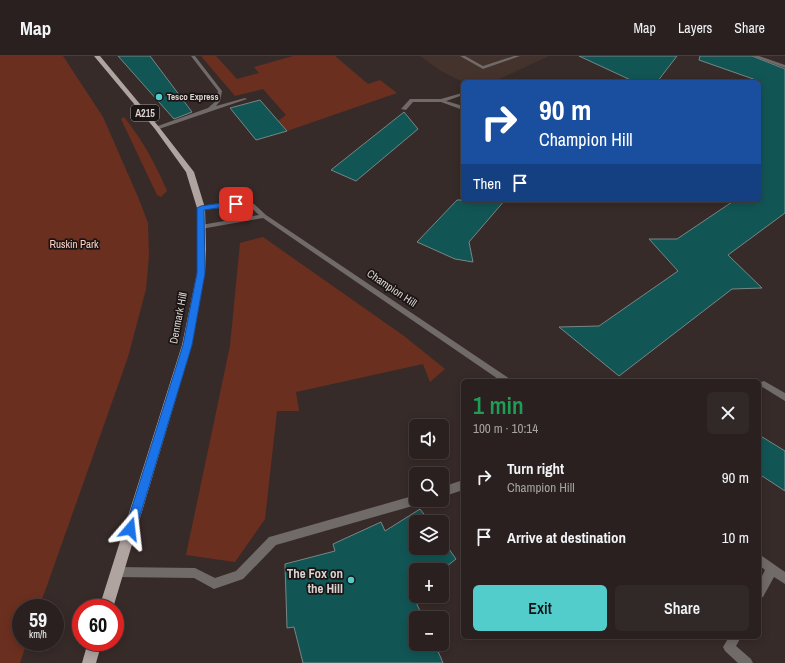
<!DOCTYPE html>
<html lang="en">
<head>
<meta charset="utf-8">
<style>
  :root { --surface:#29201f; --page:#312828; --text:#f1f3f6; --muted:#a5a3a4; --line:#453e3d; --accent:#52cdcc }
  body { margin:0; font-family:"Archivo Narrow",sans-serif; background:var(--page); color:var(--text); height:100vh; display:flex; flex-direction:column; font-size:15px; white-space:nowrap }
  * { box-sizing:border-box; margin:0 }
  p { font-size:13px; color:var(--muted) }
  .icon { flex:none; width:22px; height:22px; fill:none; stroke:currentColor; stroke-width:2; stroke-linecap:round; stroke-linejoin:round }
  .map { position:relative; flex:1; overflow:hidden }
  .panel { position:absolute; left:461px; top:323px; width:300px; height:260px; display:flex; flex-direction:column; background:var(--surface); border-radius:6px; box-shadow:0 2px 10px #0003,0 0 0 1px var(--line) }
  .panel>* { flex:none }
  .guide { position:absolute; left:461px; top:24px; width:300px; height:122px; border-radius:6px; box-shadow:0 2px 10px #0003,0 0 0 1px var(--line); background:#1a4fa0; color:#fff; overflow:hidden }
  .tools { position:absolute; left:409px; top:363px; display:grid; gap:8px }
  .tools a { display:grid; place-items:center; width:40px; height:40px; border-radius:6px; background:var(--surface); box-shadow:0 2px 10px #0003,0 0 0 1px var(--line); font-size:20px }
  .speed { position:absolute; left:12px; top:543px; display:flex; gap:8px; font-size:20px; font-weight:700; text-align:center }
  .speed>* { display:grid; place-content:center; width:52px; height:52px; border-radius:50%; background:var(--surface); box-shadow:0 2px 10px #0003,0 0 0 1px var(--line); line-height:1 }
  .speed small { font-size:10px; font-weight:400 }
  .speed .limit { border:6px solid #d22; background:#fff; color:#111 }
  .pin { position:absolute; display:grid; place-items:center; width:34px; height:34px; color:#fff; margin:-17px; border-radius:8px; box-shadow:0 2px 6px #0006 }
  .me { position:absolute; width:44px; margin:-22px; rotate:17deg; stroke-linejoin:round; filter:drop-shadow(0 0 3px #0008) }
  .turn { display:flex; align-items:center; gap:14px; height:84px; padding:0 12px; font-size:18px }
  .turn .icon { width:52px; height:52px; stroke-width:2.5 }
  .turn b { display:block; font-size:28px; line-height:34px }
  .then { display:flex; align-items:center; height:38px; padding:0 12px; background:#0003; gap:8px; font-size:15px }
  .round { display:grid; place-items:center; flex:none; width:42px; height:42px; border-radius:6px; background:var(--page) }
  .head { display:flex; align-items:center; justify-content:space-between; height:68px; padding:0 12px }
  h1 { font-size:24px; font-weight:600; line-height:30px; color:#1e9e55 }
  .button { display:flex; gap:8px; margin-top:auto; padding:8px 12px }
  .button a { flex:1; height:46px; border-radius:6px; background:var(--accent); color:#111; font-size:16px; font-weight:600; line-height:46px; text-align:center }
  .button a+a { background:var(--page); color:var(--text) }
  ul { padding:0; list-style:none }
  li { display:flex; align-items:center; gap:12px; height:60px; padding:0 12px }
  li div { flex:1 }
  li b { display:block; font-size:15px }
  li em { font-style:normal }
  header { display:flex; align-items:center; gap:24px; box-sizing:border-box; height:56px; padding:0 20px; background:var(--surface); border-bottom:1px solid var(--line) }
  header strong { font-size:19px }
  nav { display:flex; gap:22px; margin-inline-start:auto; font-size:14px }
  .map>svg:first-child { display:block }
  .built { fill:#44322d }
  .green { fill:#6b2f20 }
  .building { fill:#125555; stroke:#778686 }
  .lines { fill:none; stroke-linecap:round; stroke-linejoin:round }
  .lane { fill:#706a68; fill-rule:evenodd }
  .street { fill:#706a68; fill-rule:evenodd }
  .primary { fill:#b0a4a1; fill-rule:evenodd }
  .route { fill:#1a73e8; stroke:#114b97 }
  .poi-dot { fill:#52cdcc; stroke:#1a1514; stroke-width:1.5 }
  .labels { text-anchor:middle; stroke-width:3.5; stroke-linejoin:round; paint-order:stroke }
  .far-poi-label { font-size:9px; font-weight:bold; fill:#dbd3d1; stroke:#1a1514; text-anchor:start }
  .shield { fill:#1a1514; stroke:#a19a98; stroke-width:1 }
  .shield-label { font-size:10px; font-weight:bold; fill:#dbd3d1 }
  .park-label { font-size:11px; fill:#fccfc3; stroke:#1a1514 }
  .street-label { font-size:11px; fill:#dbd3d1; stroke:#1a1514 }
  .near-poi-label { font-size:13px; font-weight:bold; fill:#dbd3d1; stroke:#1a1514; text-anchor:end }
</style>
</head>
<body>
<header>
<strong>Map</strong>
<nav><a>Map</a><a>Layers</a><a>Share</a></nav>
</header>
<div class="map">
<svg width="785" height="607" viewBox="0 0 785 607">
  <rect width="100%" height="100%" fill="#372b29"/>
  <polygon class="built" points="420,0 549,0 493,26 463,26 441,15"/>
  <g class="green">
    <polygon points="0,0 63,0 103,61 138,141 148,167 149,200 146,233 128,301 39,552 21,552 21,586 27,586 20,607 0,607"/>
    <polygon points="201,0 216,0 237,23 259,17 254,11 293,0 335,0 368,28 380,24 397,37 287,75 278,65 286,59 263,33 235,40"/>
    <path d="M124,61C142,83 156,109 167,135L161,141L157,139L121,63Z"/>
    <polygon points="263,181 404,280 445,313 430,326 423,308 296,336 299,355 277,355 265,463 235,506 186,499 230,290 240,187"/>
  </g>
  <g class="building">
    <polygon points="118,0 150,0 192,56 174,63"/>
    <polygon points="579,0 677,0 657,26 635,26"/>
    <polygon points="700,0 752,0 785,13 785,157 728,199 762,232 732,233 619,320 559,271 599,270 678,215 649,183 677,183 735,144 759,144 759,25 699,4"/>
    <polygon points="260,44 273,59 287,75 256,84 230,52"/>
    <polygon points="404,56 418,73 356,125 331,114"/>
    <polygon points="457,144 505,144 469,186 473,206 455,203 417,186"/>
    <polygon points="759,379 785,395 785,435 759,418"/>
    <polygon points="420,453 430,466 416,466 416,492 442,492 442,483 456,503 442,514 416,514 416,546 423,562 416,562 416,588 435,588 443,607 303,607 294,571 287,572 285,508 335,495 333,488 381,466 385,475"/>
  </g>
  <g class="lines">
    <g class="lane">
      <polygon points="191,0 195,0 222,35 220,45 216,50 245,42 247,43 159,73 155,73 155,71 208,52 216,45 218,35"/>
      <polygon points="460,0 465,0 483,10 514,0 520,0 483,13"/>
      <polygon points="462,37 463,39 446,45 463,50 463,54 441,46 413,46 406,54 401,53 410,43 441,43"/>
      <polygon points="463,424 463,434 442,441 442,431"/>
      <polygon points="416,439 416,444 421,444 419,447 416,449 276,489 243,523 214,533 194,522 117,521 113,520 112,516 113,512 117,511 195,512 215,522 236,515 269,481 273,480"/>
    </g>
    <g class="street">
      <polygon points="753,0 759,0 785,9 785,12"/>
      <polygon points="243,146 254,148 266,159 510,323 511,325 501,325 263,162 201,173 198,171 201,169 259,159 250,151 243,150 201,154 198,152 201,150"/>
      <polygon points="764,325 785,337 785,345 761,330 760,328 761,326"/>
      <polygon points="759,498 785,516 785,528 774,521 763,541 759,542 759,526 765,514 759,509"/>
      <polygon points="729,581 741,581 736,590 751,603 753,607 738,607 725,595 723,591"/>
    </g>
    <g class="primary">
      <polygon points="94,0 100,0 159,71 194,116 205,152 206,193 205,217 192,289 113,552 99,552 182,289 197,217 198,193 197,152 186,116 155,73"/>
      <polygon points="88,586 102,586 96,607 82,607"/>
    </g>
  </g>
  <polygon class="route" points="236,145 239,148 238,149 204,154 205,217 192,289 136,473 134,477 130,478 126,477 125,473 183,289 197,217 197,152 201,150"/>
  <g class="poi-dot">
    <circle cx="159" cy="41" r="4"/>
    <circle cx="351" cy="524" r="4"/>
  </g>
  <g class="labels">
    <g class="far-poi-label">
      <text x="167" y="44">Tesco Express</text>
    </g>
    <rect class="shield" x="131" y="49" width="28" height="16" rx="3"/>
    <g class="shield-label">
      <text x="145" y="61">A215</text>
    </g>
    <g class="park-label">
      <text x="74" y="192">Ruskin Park</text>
    </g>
    <g class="street-label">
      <text transform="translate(392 232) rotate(34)" y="4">Champion Hill</text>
      <text transform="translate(178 262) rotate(-79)" y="4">Denmark Hill</text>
    </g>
    <g class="near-poi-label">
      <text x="343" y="522">The Fox on<tspan x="343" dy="15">the Hill</tspan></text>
    </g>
  </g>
</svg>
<div class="tools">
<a><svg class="icon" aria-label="sound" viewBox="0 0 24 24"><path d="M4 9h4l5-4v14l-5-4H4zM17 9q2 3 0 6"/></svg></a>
<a><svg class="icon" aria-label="search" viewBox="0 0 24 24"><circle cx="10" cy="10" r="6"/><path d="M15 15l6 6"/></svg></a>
<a><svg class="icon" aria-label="layers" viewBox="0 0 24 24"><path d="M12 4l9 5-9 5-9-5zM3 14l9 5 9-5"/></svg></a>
<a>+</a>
<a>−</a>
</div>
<div class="speed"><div>59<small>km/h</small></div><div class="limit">60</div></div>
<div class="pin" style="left:236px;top:148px;background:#d93025"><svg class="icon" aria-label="arrive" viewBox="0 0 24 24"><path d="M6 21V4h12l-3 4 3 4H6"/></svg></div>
<svg class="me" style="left:130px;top:473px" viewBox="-20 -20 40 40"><path d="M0-17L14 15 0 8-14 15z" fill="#1a73e8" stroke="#fff" stroke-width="4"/></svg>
<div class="guide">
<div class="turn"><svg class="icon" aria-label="right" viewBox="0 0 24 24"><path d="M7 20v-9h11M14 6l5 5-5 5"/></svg><div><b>90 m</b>Champion Hill</div></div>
<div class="then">Then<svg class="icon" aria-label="arrive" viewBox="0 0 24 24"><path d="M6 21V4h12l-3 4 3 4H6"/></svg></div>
</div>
<section class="panel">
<div class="head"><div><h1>1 min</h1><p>100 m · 10:14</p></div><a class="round"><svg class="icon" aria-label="close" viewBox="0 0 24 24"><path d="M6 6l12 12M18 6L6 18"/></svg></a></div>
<ul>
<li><svg class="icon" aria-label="right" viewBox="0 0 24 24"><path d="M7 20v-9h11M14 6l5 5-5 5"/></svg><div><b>Turn right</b><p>Champion Hill</p></div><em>90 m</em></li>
<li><svg class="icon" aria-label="arrive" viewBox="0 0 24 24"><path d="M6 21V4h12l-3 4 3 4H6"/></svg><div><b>Arrive at destination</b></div><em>10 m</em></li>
</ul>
<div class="button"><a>Exit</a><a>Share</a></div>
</section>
</div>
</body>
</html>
